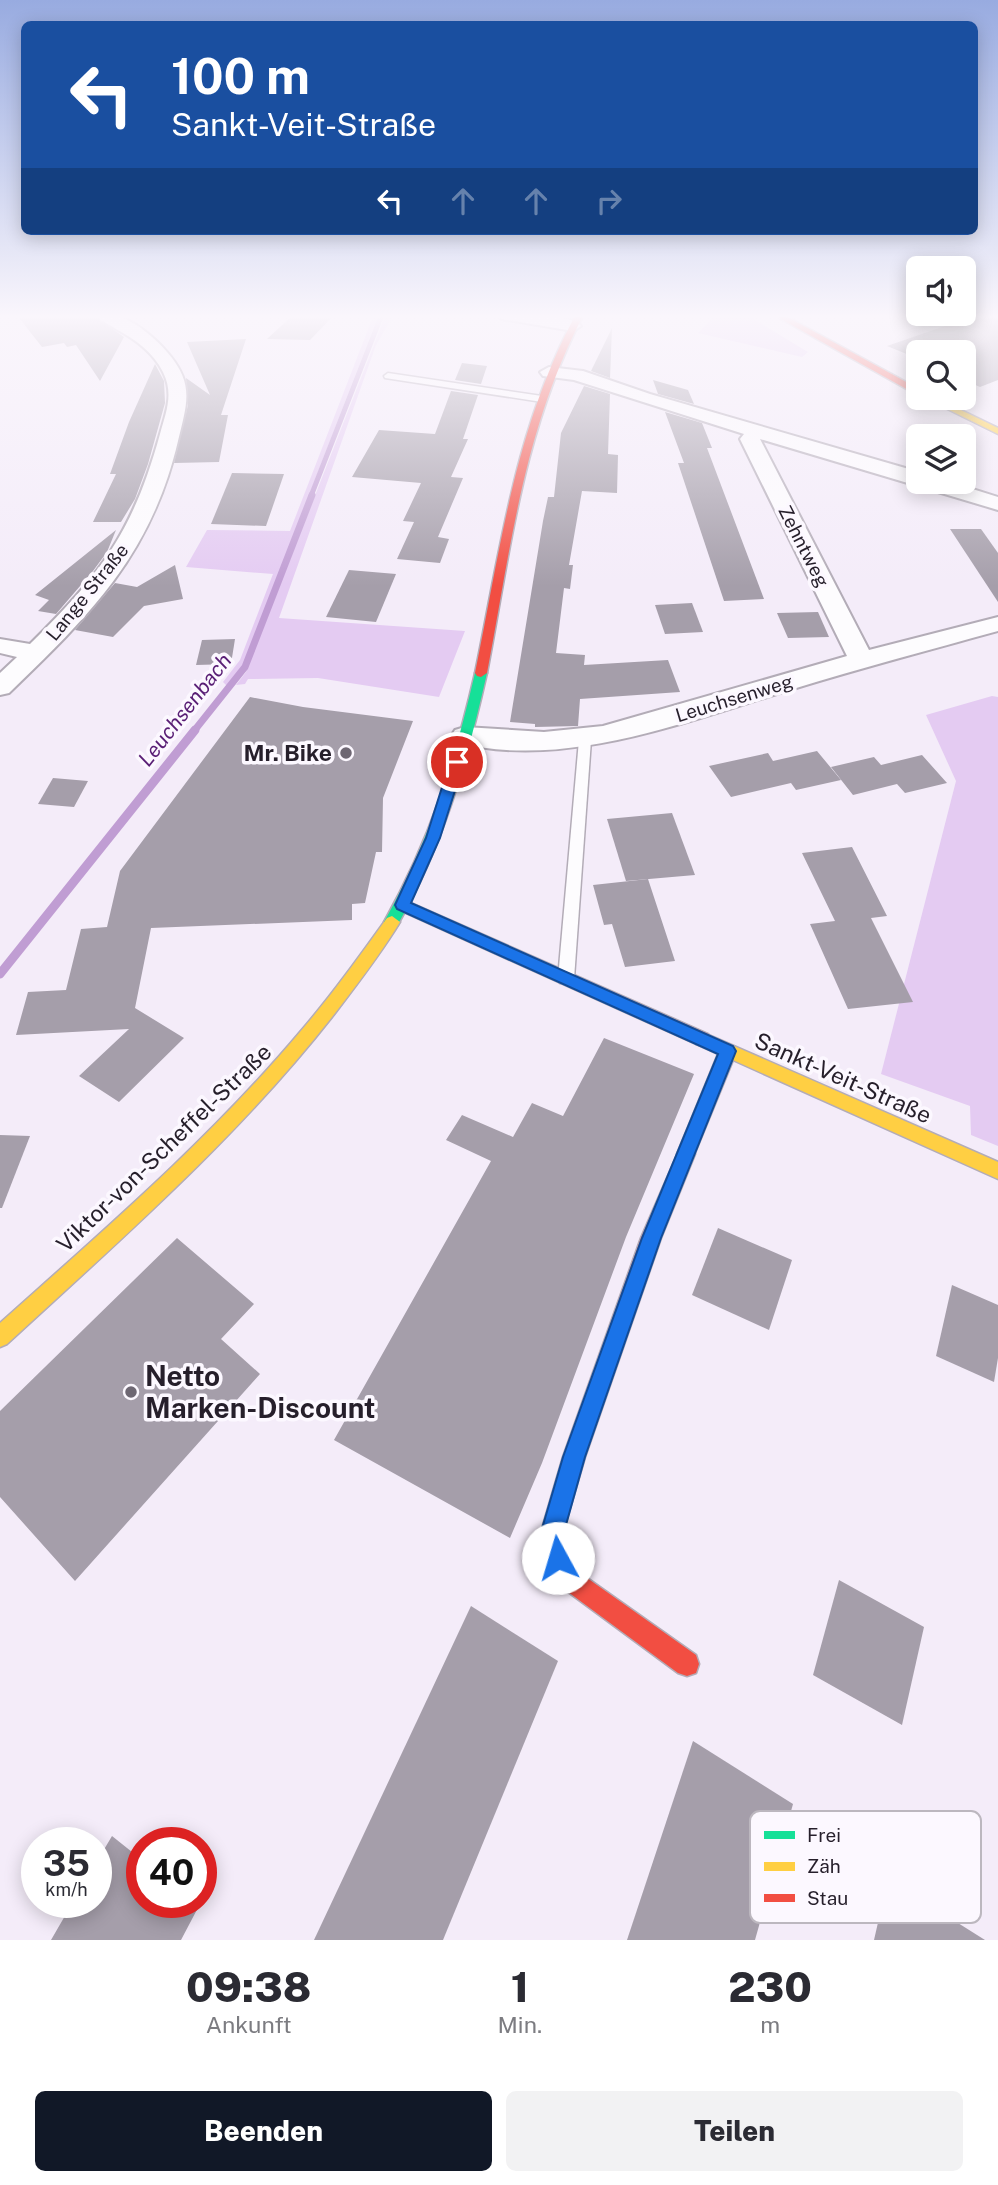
<!DOCTYPE html>
<html lang="de">
<head>
<meta charset="utf-8">
<style>
  :root { --surface:#fff; --page:#f2f2f3; --text:#2b2b33; --muted:#7c7c81; --accent:#111827 }
  body { margin:0; font-family:"Public Sans",sans-serif; background:var(--page); color:var(--text); height:100vh; display:flex; flex-direction:column; font-size:26px; white-space:nowrap }
  * { box-sizing:border-box; margin:0 }
  p { font-size:23px; color:var(--muted) }
  .icon { flex:none; width:38px; height:38px; fill:none; stroke:currentColor; stroke-width:2; stroke-linecap:round; stroke-linejoin:round }
  .map { position:relative; height:1940px; overflow:hidden }
  .panel { display:flex; flex-direction:column; background:var(--surface); flex:1 }
  .panel>* { flex:none }
  .hud { position:absolute; left:21px; top:21px; width:957px; height:214px; border-radius:10px; box-shadow:0 4px 18px #0003; background:#1a4fa0; color:#fff; overflow:hidden }
  .controls { position:absolute; left:906px; top:256px; display:grid; gap:14px }
  .controls a { display:grid; place-items:center; width:70px; height:70px; border-radius:10px; background:var(--surface); box-shadow:0 4px 18px #0003; font-size:35px }
  .speed { position:absolute; left:21px; top:1827px; display:flex; gap:14px; font-size:35px; font-weight:700; text-align:center }
  .speed>* { display:grid; place-content:center; width:91px; height:91px; border-radius:50%; background:var(--surface); box-shadow:0 4px 18px #0003; line-height:1 }
  .speed small { font-size:18px; font-weight:400 }
  .speed .limit { border:10px solid #d22; background:#fff; color:#111 }
  .pin { position:absolute; display:grid; place-items:center; width:60px; height:60px; color:#fff; margin:-30px; border:4px solid #fff; border-radius:50%; box-shadow:0 2px 7px #0007 }
  .me { position:absolute; width:77px; margin:-38px; rotate:354deg; stroke-linejoin:round; filter:drop-shadow(0 0 5px #0008) }
  .turn { display:flex; align-items:center; gap:24px; height:147px; padding:0 35px; font-size:32px }
  .turn .icon { width:91px; height:91px; stroke-width:2.5 }
  .turn b { display:block; font-size:49px; line-height:60px }
  .lanes { display:flex; align-items:center; height:66px; padding:0 35px; background:#0003; justify-content:center; gap:35px; direction:ltr }
  .lanes .off { opacity:.35 }
  .eta { display:flex; justify-content:space-evenly; align-items:center; height:119px; text-align:center }
  .eta b { font-size:42px; font-weight:800; line-height:49px }
  .primary-button { display:flex; gap:14px; margin-top:auto; padding:14px 35px }
  .primary-button a { flex:1; height:80px; border-radius:10px; background:var(--accent); color:#fff; font-size:28px; font-weight:800; line-height:80px; text-align:center }
  .primary-button a+a { background:var(--page); color:var(--text) }
  .map>svg:first-child { display:block }
  .green { fill:#e4cbf2 }
  .lines { fill:none; stroke-linecap:round; stroke-linejoin:round }
  .stream-far2 { stroke:#c09dd3; stroke-width:5 }
  .stream-far1 { stroke:#c09dd3; stroke-width:7 }
  .stream { stroke:#c09dd3; stroke-width:9 }
  .building { fill:#a59eaa }
  .lane-casing { stroke:#b3acb7; stroke-width:3 }
  .street-casing { stroke:#b3acb7; stroke-width:4 }
  .fast-casing { stroke:#b3acb7; stroke-width:3 }
  .slow-casing { stroke:#b3acb7; stroke-width:3 }
  .jam-casing { stroke:#b3acb7; stroke-width:3 }
  .lane { fill:#fdfcfe; fill-rule:evenodd }
  .street { fill:#fdfcfe; fill-rule:evenodd }
  .fast { fill:#16e098; fill-rule:evenodd }
  .slow { fill:#ffcf43; fill-rule:evenodd }
  .jam { fill:#f24e42; fill-rule:evenodd }
  .route { fill:#1a73e8; stroke:#114b97; stroke-width:2 }
  .poi-dot { fill:#6e6773; stroke:#fcf8ff; stroke-width:2.5 }
  .labels { text-anchor:middle; stroke-width:7; stroke-linejoin:round; paint-order:stroke }
  .far-street-label { font-size:19px; fill:#261f2b; stroke:#fcf8ff }
  .far-water-label { font-size:21px; font-style:italic; fill:#591e75; stroke:#fcf8ff }
  .poi-label { font-size:23px; font-weight:bold; fill:#261f2b; stroke:#fcf8ff; text-anchor:end }
  .street-label { font-size:23px; fill:#261f2b; stroke:#fcf8ff }
  .near-poi-label { font-size:28px; font-weight:bold; fill:#261f2b; stroke:#fcf8ff; text-anchor:start }
  .key { fill:#fcf8ff; stroke:#bcb7bf; stroke-width:2 }
  .key-label { font-size:19px; fill:#261f2b }
</style>
</head>
<body>
<div class="map">
<svg width="998" height="1940" viewBox="0 0 998 1940">
  <rect width="100%" height="100%" fill="#f4ecf9"/>
  <g class="green">
    <polygon points="374,314 379,314 243,666 227,686 223,682 240,660 273,574 186,567 207,530 290,531"/>
    <polygon points="386,314 394,314 376,345 279,618 465,631 439,697 318,678 248,679 245,684 236,685 246,672"/>
    <polygon points="707,314 745,314 808,352 802,357 698,333 712,319"/>
    <polygon points="992,696 998,697 998,1146 971,1135 970,1106 881,1074 956,781 926,715"/>
  </g>
  <g class="lines">
    <polyline class="stream-far2" points="311,496 382,314"/>
    <polyline class="stream-far1" points="194,731 245,667 312,495"/>
    <polyline class="stream" points="0,974 195,730"/>
  </g>
  <g class="building">
    <polygon points="16,314 91,314 124,337 100,381 76,345 67,347 64,343 42,347"/>
    <polygon points="294,314 335,314 310,340 267,339"/>
    <polygon points="980,314 998,314 998,380 980,387 964,380 964,352 919,352 919,359 887,346"/>
    <polygon points="612,328 610,378 591,371"/>
    <polygon points="246,339 221,415 228,415 219,462 174,463 188,405 186,378 210,395 187,342"/>
    <polygon points="462,363 487,366 481,384 455,380"/>
    <polygon points="155,364 164,381 165,403 148,464 135,499 121,522 93,522 116,474 110,474 129,422"/>
    <polygon points="653,380 688,390 694,404 658,394"/>
    <polygon points="584,386 610,394 608,454 618,455 617,493 582,491 569,565 573,565 570,589 564,588 556,653 585,655 584,665 668,660 680,692 580,699 578,726 535,727 535,724 510,722 543,521 548,497 554,497 561,433"/>
    <polygon points="451,391 478,395 463,439 468,439 451,477 463,478 438,537 449,539 440,563 397,559 414,522 403,521 421,483 352,477 379,430 435,434"/>
    <polygon points="665,412 702,423 712,448 707,448 764,599 724,601 678,463 684,463"/>
    <polygon points="232,473 284,474 266,526 211,524"/>
    <polygon points="950,529 981,529 998,553 998,602"/>
    <polygon points="116,530 107,552 93,571 56,614 38,611 49,600 35,595"/>
    <polygon points="175,565 183,599 144,606 113,637 75,630 115,583 137,587"/>
    <polygon points="349,570 396,574 376,622 326,617"/>
    <polygon points="692,603 703,632 665,634 655,605"/>
    <polygon points="818,612 829,637 788,638 777,613"/>
    <polygon points="235,639 231,664 196,665 202,640"/>
    <polygon points="250,697 303,707 413,721 383,798 382,852 376,852 365,903 352,904 352,920 151,928 135,1008 184,1038 119,1102 79,1076 129,1029 16,1035 28,992 66,990 81,929 107,927 120,871"/>
    <polygon points="817,751 841,780 796,790 791,783 731,797 709,766 768,753 773,761"/>
    <polygon points="922,755 947,783 905,793 897,784 853,795 831,767 874,757 881,765"/>
    <polygon points="53,778 88,781 74,807 38,804"/>
    <polygon points="672,813 695,875 626,881 607,819"/>
    <polygon points="852,847 887,916 871,918 913,1002 848,1009 810,924 835,921 802,853"/>
    <polygon points="648,879 675,961 625,967 612,924 604,925 593,885"/>
    <polygon points="604,1038 694,1074 626,1237 542,1463 510,1538 334,1440 491,1161 446,1140 462,1115 513,1137 532,1103 563,1116"/>
    <polygon points="0,1135 30,1136 2,1208 0,1208"/>
    <polygon points="718,1228 792,1260 769,1330 692,1295"/>
    <polygon points="177,1238 254,1304 221,1339 260,1374 75,1581 0,1497 0,1411"/>
    <polygon points="952,1285 998,1305 998,1358 994,1382 936,1356"/>
    <polygon points="839,1580 924,1627 902,1725 813,1675"/>
    <polygon points="471,1606 558,1661 443,1940 314,1940"/>
    <polygon points="693,1741 793,1804 755,1940 627,1940"/>
    <polygon points="112,1836 142,1860 142,1902 201,1902 181,1940 51,1940 73,1902 96,1902 96,1863"/>
    <polygon points="888,1879 985,1940 874,1940"/>
  </g>
  <g class="lines">
    <defs>
      <g id="lane">
        <polygon points="388,373 542,396 546,399 542,402 385,378 384,376"/>
        <polygon points="585,736 591,740 574,979 572,983 560,983 558,979 579,740"/>
      </g>
      <g id="street">
        <path d="M94,314C101,314 109,313 115,315C134,320 155,338 167,352C195,384 187,403 178,441C151,555 91,614 9,693L0,695V673L17,657L0,653V639L30,644C101,574 133,532 160,434C166,412 174,394 163,372C153,352 135,339 116,329C109,324 100,321 94,314Z"/>
        <path d="M494,314C514,314 568,312 581,326L573,331L502,319Z"/>
        <path d="M549,367L583,371L650,394L919,472V481H947L998,497V510L760,439L869,650L998,617V631C929,650 861,668 793,689C689,720 565,771 455,742L451,736L455,730L465,727L544,732L603,726L847,656L740,439L744,434L574,380L543,376L540,372Z"/>
      </g>
      <path id="fast" d="M481,669L487,673C467,762 443,846 397,926H387L384,922C430,840 454,764 475,673Z"/>
      <g id="slow">
        <polygon points="923,397 934,397 998,428 998,434"/>
        <path d="M392,916L400,922C380,955 355,987 332,1017C237,1138 120,1240 7,1344L0,1347V1323C104,1230 210,1139 300,1032C331,996 359,957 387,918Z"/>
        <polygon points="702,1032 998,1162 998,1179 733,1060 692,1160 686,1162 680,1160 677,1154 718,1054 696,1044 694,1039 696,1034"/>
      </g>
      <g id="jam">
        <path d="M576,314H584C523,430 511,547 487,673L481,677L477,676L475,673C501,547 514,430 576,314Z"/>
        <polygon points="772,314 782,314 919,389 919,396"/>
        <polygon points="402,899 708,1034 710,1039 708,1044 702,1046 696,1044 397,909 395,905"/>
        <polygon points="686,1146 692,1148 695,1154 661,1238 585,1457 563,1532 568,1554 580,1573 696,1655 699,1664 696,1673 687,1676 678,1673 564,1589 546,1558 541,1532 563,1457 641,1238 680,1148"/>
      </g>
    </defs>
    <use href="#lane" class="lane-casing"/>
    <use href="#street" class="street-casing"/>
    <use href="#fast" class="fast-casing"/>
    <use href="#slow" class="slow-casing"/>
    <use href="#jam" class="jam-casing"/>
    <use href="#lane" class="lane"/>
    <use href="#street" class="street"/>
    <use href="#fast" class="fast"/>
    <use href="#slow" class="slow"/>
    <use href="#jam" class="jam"/>
  </g>
  <linearGradient id="sky" x2="0" y2="1"><stop stop-color="#98abe0"/><stop offset="0.54" stop-color="#faf6fc"/><stop offset="1" stop-color="#faf6fc" stop-opacity="0"/></linearGradient>
  <rect width="998" height="586" fill="url(#sky)"/>
  <polygon class="route" points="457,757 464,762 440,838 411,903 733,1046 736,1051 661,1238 585,1457 564,1532 570,1558 566,1567 558,1570 550,1567 541,1532 563,1457 642,1238 718,1054 397,909 395,905 426,838 450,762"/>
  <g class="poi-dot">
    <circle cx="346" cy="753" r="7"/>
    <circle cx="131" cy="1392" r="7"/>
  </g>
  <g class="labels">
    <g class="far-street-label">
      <text transform="translate(804 546) rotate(63)" y="7">Zehntweg</text>
      <text transform="translate(87 592) rotate(-51)" y="7">Lange Straße</text>
      <text transform="translate(734 698) rotate(-17)" y="7">Leuchsenweg</text>
    </g>
    <g class="far-water-label">
      <text transform="translate(185 710) rotate(-52)" y="7">Leuchsenbach</text>
    </g>
    <g class="poi-label">
      <text x="332" y="761">Mr. Bike</text>
    </g>
    <g class="street-label">
      <text transform="translate(843 1078) rotate(24)" y="8">Sankt-Veit-Straße</text>
      <text transform="translate(164 1148) rotate(-44)" y="8">Viktor-von-Scheffel-Straße</text>
    </g>
    <g class="near-poi-label">
      <text x="145" y="1386">Netto<tspan x="145" dy="32">Marken-Discount</tspan></text>
    </g>
  </g>
  <rect x="750" y="1811" width="231" height="112" rx="10" class="key"/>
  <rect x="764" y="1831" width="31" height="8" fill="#16e098"/>
  <rect x="764" y="1862" width="31" height="9" fill="#ffcf43"/>
  <rect x="764" y="1894" width="31" height="8" fill="#f24e42"/>
  <g class="key-label">
    <text x="807" y="1842">Frei</text>
    <text x="807" y="1873">Zäh</text>
    <text x="807" y="1905">Stau</text>
  </g>
</svg>
<div class="controls">
<a><svg class="icon" aria-label="sound" viewBox="0 0 24 24"><path d="M4 9h4l5-4v14l-5-4H4zM17 9q2 3 0 6"/></svg></a>
<a><svg class="icon" aria-label="search" viewBox="0 0 24 24"><circle cx="10" cy="10" r="6"/><path d="M15 15l6 6"/></svg></a>
<a><svg class="icon" aria-label="layers" viewBox="0 0 24 24"><path d="M12 4l9 5-9 5-9-5zM3 14l9 5 9-5"/></svg></a>
</div>
<div class="speed"><div>35<small>km/h</small></div><div class="limit">40</div></div>
<div class="pin" style="left:457px;top:762px;background:#d93025"><svg class="icon" aria-label="arrive" viewBox="0 0 24 24"><path d="M6 21V4h12l-3 4 3 4H6"/></svg></div>
<svg class="me" style="left:558px;top:1558px" viewBox="-20 -20 40 40"><circle r="19" fill="#fff"/><path d="M0-13L10 11 0 6-10 11z" fill="#1a73e8"/></svg>
<div class="hud">
<div class="turn"><svg class="icon" aria-label="left" viewBox="0 0 24 24"><path d="M17 20v-9H6M10 6l-5 5 5 5"/></svg><div><b>100 m</b>Sankt-Veit-Straße</div></div>
<div class="lanes"><svg class="icon" aria-label="left" viewBox="0 0 24 24"><path d="M17 20v-9H6M10 6l-5 5 5 5"/></svg><svg class="icon off" aria-label="ahead" viewBox="0 0 24 24"><path d="M12 20V5M6 11l6-6 6 6"/></svg><svg class="icon off" aria-label="ahead" viewBox="0 0 24 24"><path d="M12 20V5M6 11l6-6 6 6"/></svg><svg class="icon off" aria-label="right" viewBox="0 0 24 24"><path d="M7 20v-9h11M14 6l5 5-5 5"/></svg></div>
</div>
</div>
<section class="panel">
<div class="eta">
<div><b>09:38</b><p>Ankunft</p></div>
<div><b>1</b><p>Min.</p></div>
<div><b>230</b><p>m</p></div>
</div>
<div class="primary-button"><a>Beenden</a><a>Teilen</a></div>
</section>
</body>
</html>
